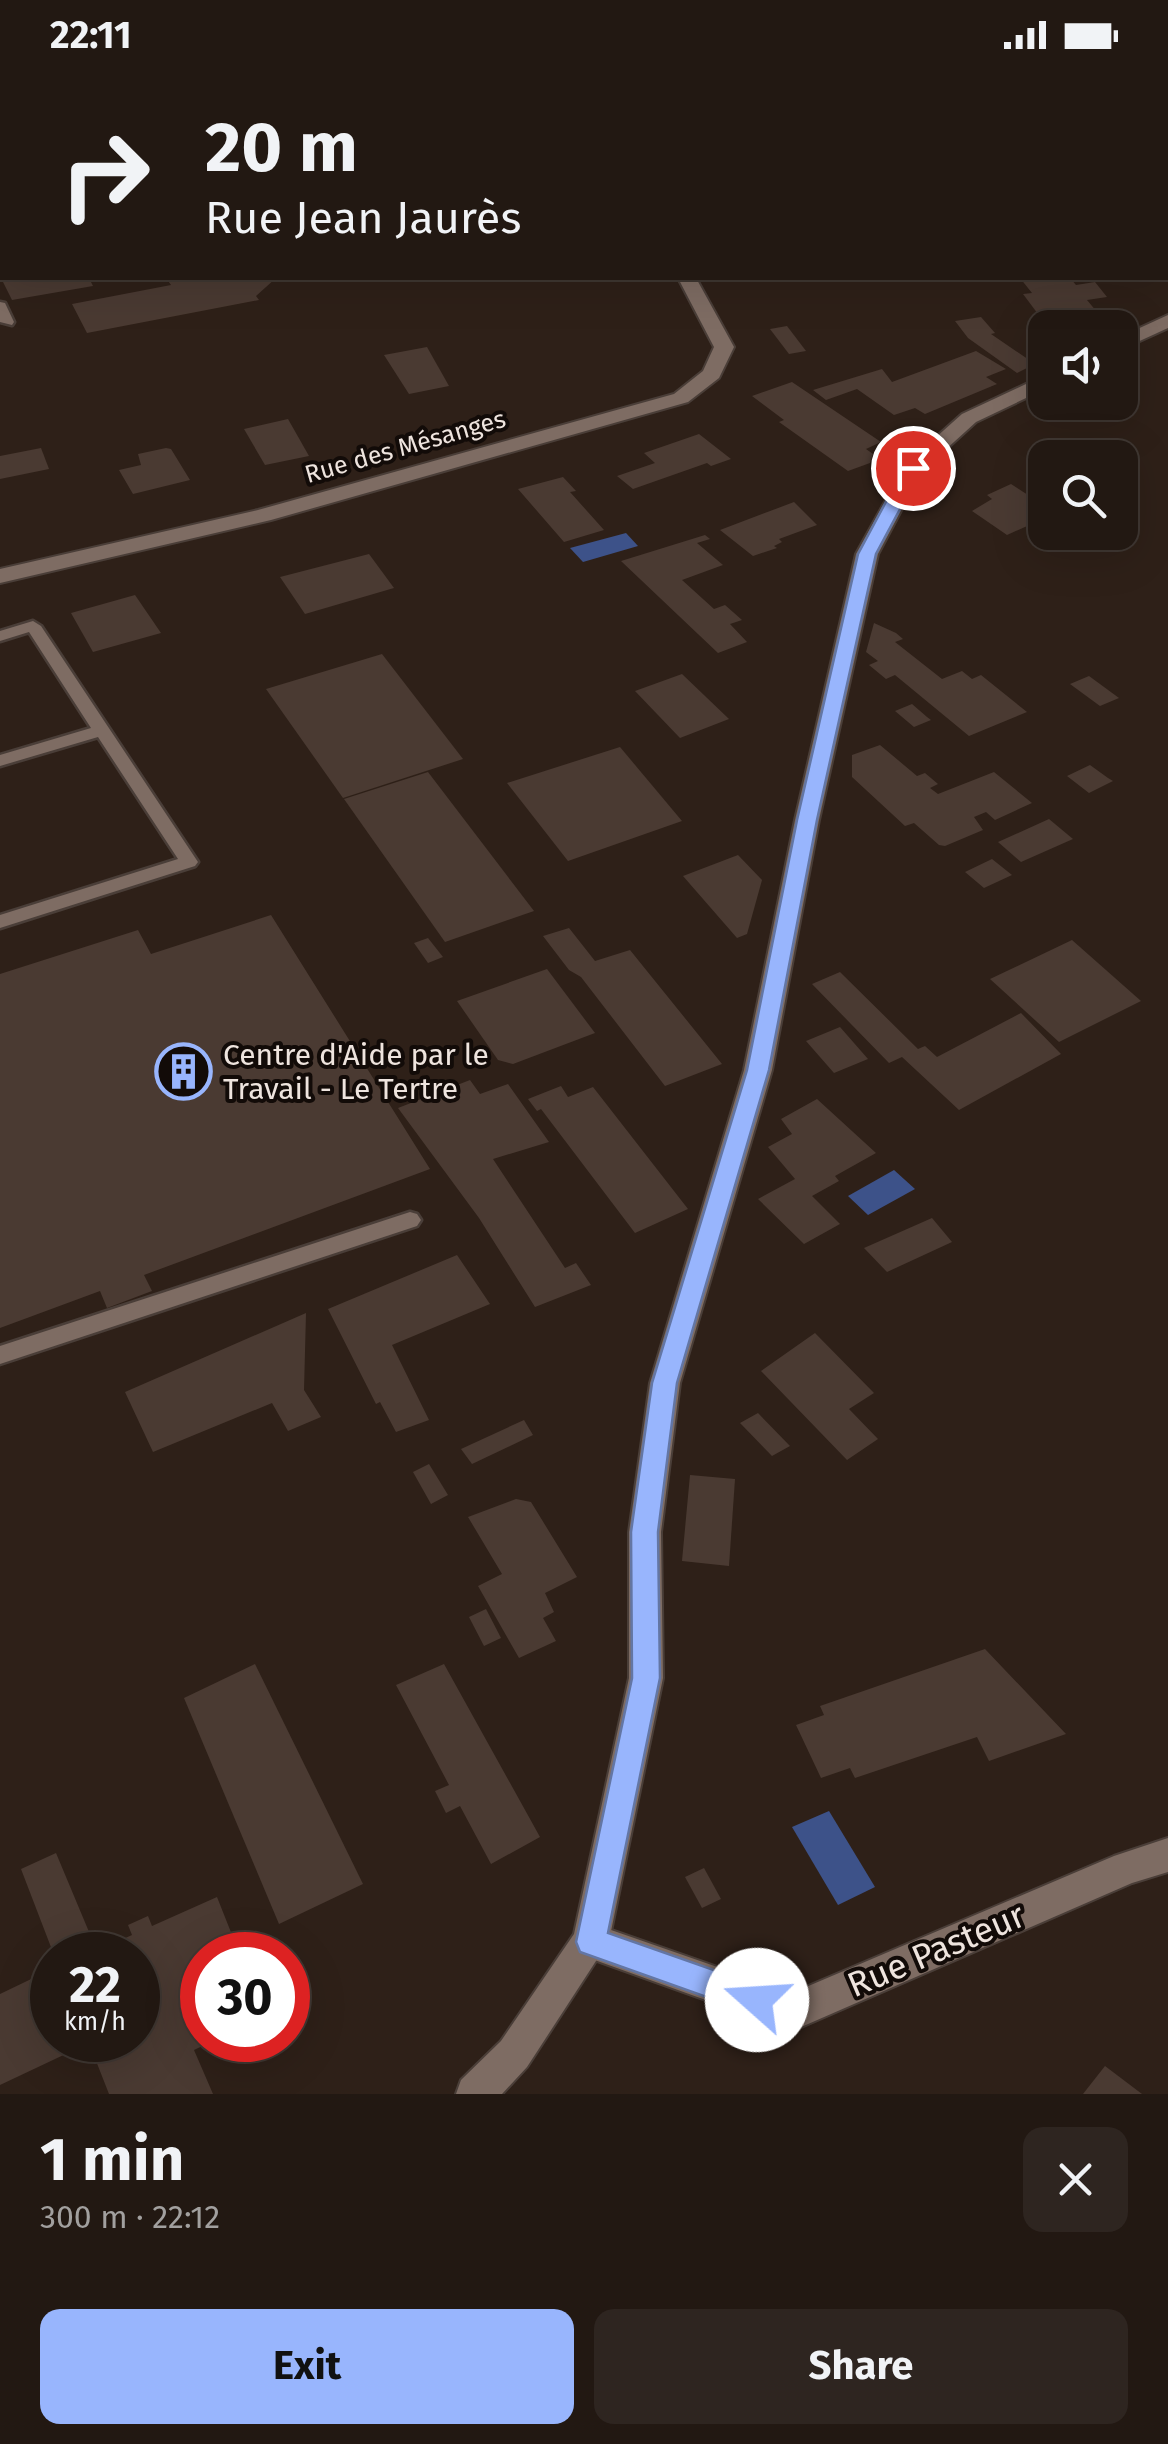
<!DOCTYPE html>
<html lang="en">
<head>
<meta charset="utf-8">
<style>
  :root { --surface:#221812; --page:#2e2520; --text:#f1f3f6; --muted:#a2a09f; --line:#3f3732; --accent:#98b5fd }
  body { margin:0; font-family:"Fira Sans",sans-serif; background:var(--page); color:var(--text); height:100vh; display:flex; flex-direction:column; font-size:38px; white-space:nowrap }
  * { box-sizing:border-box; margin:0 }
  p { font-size:32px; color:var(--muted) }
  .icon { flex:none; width:55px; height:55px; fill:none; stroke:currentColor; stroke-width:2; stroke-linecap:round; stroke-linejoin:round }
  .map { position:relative; height:2024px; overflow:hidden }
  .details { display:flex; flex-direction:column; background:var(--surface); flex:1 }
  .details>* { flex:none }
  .hud { position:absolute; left:0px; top:0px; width:1170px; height:210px; box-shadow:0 10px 40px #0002,0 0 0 2px var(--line); background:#221812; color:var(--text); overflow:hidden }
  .fabs { position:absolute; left:1028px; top:240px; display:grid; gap:20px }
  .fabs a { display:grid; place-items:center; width:110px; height:110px; border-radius:20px; background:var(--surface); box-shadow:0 10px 40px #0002,0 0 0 2px var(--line); font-size:50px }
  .speed { position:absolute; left:30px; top:1862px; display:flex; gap:20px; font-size:50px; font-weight:700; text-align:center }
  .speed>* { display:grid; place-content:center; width:130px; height:130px; border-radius:50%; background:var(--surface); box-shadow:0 10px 40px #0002,0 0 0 2px var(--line); line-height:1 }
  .speed small { font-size:25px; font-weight:400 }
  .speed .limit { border:15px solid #d22; background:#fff; color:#111 }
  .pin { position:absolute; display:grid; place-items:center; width:85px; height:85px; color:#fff; margin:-42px; border:5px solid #fff; border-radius:50%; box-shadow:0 2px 10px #0007 }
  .me { position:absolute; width:110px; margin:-55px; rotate:289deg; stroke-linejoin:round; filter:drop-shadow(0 0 8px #0008) }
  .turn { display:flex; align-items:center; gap:35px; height:210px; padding:0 40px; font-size:45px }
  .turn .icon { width:130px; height:130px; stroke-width:2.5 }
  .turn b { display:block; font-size:70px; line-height:85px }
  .round { display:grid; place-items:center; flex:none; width:105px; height:105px; border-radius:20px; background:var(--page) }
  .headline { display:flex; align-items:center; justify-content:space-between; height:170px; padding:0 40px }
  h1 { font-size:60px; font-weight:700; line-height:75px }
  .button { display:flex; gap:20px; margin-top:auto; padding:20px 40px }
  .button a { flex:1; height:115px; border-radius:20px; background:var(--accent); color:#111; font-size:40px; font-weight:700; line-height:115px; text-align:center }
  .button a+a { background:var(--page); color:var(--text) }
  .status { display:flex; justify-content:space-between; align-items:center; height:70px; padding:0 50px; background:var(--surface); direction:ltr }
  .status svg { height:28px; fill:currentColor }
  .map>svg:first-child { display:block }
  .water { fill:#3d5289 }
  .building { fill:#4a3a32 }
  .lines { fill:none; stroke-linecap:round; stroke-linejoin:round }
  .service-casing { stroke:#4a3e38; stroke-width:5 }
  .minor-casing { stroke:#4a3e38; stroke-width:4 }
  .tertiary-casing { stroke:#4a3e38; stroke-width:4 }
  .service { fill:#7e6c63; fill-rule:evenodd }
  .minor { fill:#7e6c63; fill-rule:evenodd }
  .tertiary { fill:#7e6c63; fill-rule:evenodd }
  .route { fill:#98b5fd; stroke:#6376a4; stroke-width:2.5 }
  .labels { text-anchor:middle; stroke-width:8; stroke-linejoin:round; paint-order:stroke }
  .far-street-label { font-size:25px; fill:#eee4de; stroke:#120b08 }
  .poi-label { font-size:30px; fill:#eee4de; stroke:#120b08; text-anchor:start }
  .near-street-label { font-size:35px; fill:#eee4de; stroke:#120b08 }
</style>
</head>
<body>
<div class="status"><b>22:11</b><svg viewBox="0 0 49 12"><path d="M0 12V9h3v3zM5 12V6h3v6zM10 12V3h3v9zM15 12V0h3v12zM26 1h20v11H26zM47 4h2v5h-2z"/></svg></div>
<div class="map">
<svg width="1168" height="2024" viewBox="0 0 1168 2024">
  <rect width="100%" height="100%" fill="#2e2018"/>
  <g class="water">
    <polygon points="626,463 638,476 583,492 570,478"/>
    <polygon points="894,1100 915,1119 868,1145 848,1126"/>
    <polygon points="829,1741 875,1817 838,1835 792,1757"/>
  </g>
  <g class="building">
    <polygon points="1,208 89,208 93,216 12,230"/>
    <polygon points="166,208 276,208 256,226 259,230 87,263 72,234 171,215"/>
    <polygon points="1020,208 1070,208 1076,215 1095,212 1107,227 1087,230 1102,248 1047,256 1023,224 1032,223"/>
    <polygon points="981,247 995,263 991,264 1035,294 1017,303 968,268 955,251"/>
    <polygon points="787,256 806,281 789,284 770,259"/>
    <polygon points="427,277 449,316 409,324 384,285"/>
    <polygon points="976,281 1006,299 986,307 997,314 925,344 915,338 894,345 857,319 826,330 813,320 882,299 892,312"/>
    <polygon points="792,312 881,372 866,379 873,384 870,393 848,401 779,352 784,350 752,326"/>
    <polygon points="288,349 309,386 265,395 244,359"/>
    <polygon points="699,364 731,389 711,396 707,393 633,419 617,406 655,393 644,383"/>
    <polygon points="41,378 49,399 0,409 0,386"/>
    <polygon points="166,378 171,379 190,410 133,424 119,400 141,395 138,384"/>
    <polygon points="563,407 576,421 570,422 604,460 564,472 518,419"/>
    <polygon points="1011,414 1045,436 1045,448 1007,465 972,441 992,429 987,425"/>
    <polygon points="794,432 817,455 779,469 782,472 774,476 777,478 753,486 720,460"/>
    <polygon points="705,465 710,469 697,473 723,495 682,510 714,539 725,535 742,550 730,554 747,572 718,583 621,491"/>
    <polygon points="369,484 394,518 305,544 280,507"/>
    <polygon points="135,525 161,563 93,582 71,543"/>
    <polygon points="874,553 896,563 903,569 895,572 942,609 962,601 972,609 981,605 1027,642 969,666 895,605 886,609 869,595 878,591 866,582"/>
    <polygon points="382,584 463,689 343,728 266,619"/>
    <polygon points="682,604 729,649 680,668 635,621"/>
    <polygon points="1089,606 1119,628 1100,636 1070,614"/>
    <polygon points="912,634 927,647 931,650 914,657 895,641"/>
    <polygon points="880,675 917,706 925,703 938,714 930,718 938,724 994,702 1032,733 995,750 986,742 974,747 983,760 945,776 939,775 914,753 905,756 852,707 852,685"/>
    <polygon points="620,677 682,751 568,791 507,713"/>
    <polygon points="1090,695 1108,708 1113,711 1089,723 1067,706"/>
    <polygon points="428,702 534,841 445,872 344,729"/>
    <polygon points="1049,749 1073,769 1021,792 998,772"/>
    <polygon points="738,785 762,810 747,864 737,868 683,806"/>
    <polygon points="992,789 1012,805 984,818 965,802"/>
    <polygon points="271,845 430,1099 144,1205 152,1221 107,1238 100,1221 0,1258 0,904 138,860 151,884"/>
    <polygon points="569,858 595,891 630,880 722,994 665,1016 581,907 569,900 543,866"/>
    <polygon points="428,868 443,887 428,893 414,873"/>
    <polygon points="1072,870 1141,931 1059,972 990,909"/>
    <polygon points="547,899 595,963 513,994 498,990 457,931"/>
    <polygon points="840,902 918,979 925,976 937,987 1021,943 1061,984 959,1040 902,987 889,993 812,914"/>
    <polygon points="840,957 868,989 834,1003 806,971"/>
    <polygon points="470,1010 480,1024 508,1014 549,1072 493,1089 565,1198 576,1193 591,1215 535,1237 479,1148 398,1038"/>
    <polygon points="561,1016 568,1027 593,1017 688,1139 635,1163 541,1039 537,1041 528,1029"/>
    <polygon points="817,1029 876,1083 835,1106 839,1111 812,1126 840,1154 804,1174 758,1129 795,1109 768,1077 792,1064 781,1049"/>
    <polygon points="932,1148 952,1172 887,1202 864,1178"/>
    <polygon points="457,1185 490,1234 392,1275 429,1350 396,1362 380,1332 376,1334 328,1239"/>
    <polygon points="306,1243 304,1320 321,1347 288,1361 272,1333 153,1382 125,1322"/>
    <polygon points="815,1263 874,1323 849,1339 878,1369 847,1390 761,1301"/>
    <polygon points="758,1343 790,1376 772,1386 740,1353"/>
    <polygon points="524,1350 533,1365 472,1394 461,1379"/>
    <polygon points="429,1394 448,1425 431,1434 413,1402"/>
    <polygon points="690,1405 735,1409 729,1496 682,1491"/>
    <polygon points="516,1429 531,1432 577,1507 545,1523 554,1542 543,1548 556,1571 519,1588 478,1516 502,1504 468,1447"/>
    <polygon points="486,1539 501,1568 484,1576 469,1547"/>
    <polygon points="985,1579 1066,1664 989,1691 977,1667 855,1708 850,1698 821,1708 796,1655 824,1645 820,1636"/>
    <polygon points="255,1594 363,1814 279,1854 184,1628"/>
    <polygon points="444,1594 540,1767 491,1794 460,1736 446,1743 435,1721 449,1715 396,1615"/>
    <polygon points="56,1783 97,1881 132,1865 128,1855 148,1846 152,1856 217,1827 240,1885 202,1885 202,1970 215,1970 194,1980 213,2024 109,2024 89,1973 0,2015 0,1924 52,1899 52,1970 138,1970 138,1885 54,1885 21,1799"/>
    <polygon points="704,1798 721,1829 702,1838 685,1807"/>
    <polygon points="1105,1996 1142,2024 1083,2024"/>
  </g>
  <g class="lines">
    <defs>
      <g id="service">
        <polygon points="2,28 2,38 0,39 0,29"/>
        <polygon points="0,232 5,233 14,252 12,255 0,252"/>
        <polygon points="33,551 41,556 198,792 195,796 0,858 0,845 178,789 98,667 0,696 0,685 91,658 29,562 0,571 0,561"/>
        <polygon points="410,1142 417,1144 421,1150 417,1156 0,1294 0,1276"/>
      </g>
      <g id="minor">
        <polygon points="574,0 591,0 592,2 575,2"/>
        <polygon points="0,19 2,20 2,30 0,30"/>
        <polygon points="678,208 696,208 734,277 719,308 688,332 271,450 0,513 0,499 258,440 674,324 703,301 714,277"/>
        <polygon points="1168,1768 1168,1802 1132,1813 792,1961 578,1884 573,1871 578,1858 591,1853 792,1923 1114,1786"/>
      </g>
      <g id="tertiary">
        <polygon points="1168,245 1168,258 1120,280 1120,267"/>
        <polygon points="1045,305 1045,319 976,352 922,401 878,484 819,750 772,1000 680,1313 661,1462 663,1608 609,1871 527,1997 502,2024 456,2024 461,2010 501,1971 574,1864 629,1608 629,1462 650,1313 744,1000 795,750 856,484 906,394 962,344"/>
      </g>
    </defs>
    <use href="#service" class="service-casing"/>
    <use href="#minor" class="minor-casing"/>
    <use href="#tertiary" class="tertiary-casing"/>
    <use href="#service" class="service"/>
    <use href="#minor" class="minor"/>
    <use href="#tertiary" class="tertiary"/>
  </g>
  <polygon class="route" points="913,393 922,398 876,484 817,750 769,1000 677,1313 658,1462 660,1608 608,1863 768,1919 772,1930 768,1941 757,1945 580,1882 576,1872 632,1608 631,1462 652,1313 747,1000 797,750 858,484 904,398"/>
  <defs>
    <symbol id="building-ring" viewBox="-11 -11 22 22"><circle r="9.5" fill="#120b08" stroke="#98b5fd" stroke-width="1.5"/><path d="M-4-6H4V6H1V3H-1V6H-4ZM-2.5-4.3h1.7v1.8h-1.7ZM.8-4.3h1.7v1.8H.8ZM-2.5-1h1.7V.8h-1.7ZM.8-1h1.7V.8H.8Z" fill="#98b5fd"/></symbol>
  </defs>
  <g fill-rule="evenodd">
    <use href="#building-ring" x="152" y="970" width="63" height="63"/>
  </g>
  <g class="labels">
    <g class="far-street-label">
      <text transform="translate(405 376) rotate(-16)" y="9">Rue des Mésanges</text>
    </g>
    <g class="poi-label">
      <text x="223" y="995">Centre d'Aide par le<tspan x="223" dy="34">Travail - Le Tertre</tspan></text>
    </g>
    <g class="near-street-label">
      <text transform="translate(936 1880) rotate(-23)" y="12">Rue Pasteur</text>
    </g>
  </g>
</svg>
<div class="fabs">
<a><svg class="icon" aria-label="sound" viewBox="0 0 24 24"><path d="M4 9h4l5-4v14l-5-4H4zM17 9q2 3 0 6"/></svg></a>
<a><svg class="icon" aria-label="search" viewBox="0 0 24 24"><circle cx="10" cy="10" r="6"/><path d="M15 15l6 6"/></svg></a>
</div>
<div class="speed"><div>22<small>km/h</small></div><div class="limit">30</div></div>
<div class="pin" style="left:913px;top:398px;background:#d93025"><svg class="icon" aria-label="arrive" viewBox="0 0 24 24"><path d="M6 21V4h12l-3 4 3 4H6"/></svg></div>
<svg class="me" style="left:757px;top:1930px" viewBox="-20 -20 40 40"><circle r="19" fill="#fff"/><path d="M0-13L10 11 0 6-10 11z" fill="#98b5fd"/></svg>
<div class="hud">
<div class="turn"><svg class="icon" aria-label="right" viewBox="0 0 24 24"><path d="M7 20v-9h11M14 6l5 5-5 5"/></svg><div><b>20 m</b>Rue Jean Jaurès</div></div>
</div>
</div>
<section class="details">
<div class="headline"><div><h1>1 min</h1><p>300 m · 22:12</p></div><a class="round"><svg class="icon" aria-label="close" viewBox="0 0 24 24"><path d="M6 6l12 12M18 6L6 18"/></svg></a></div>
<div class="button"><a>Exit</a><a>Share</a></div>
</section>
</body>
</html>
